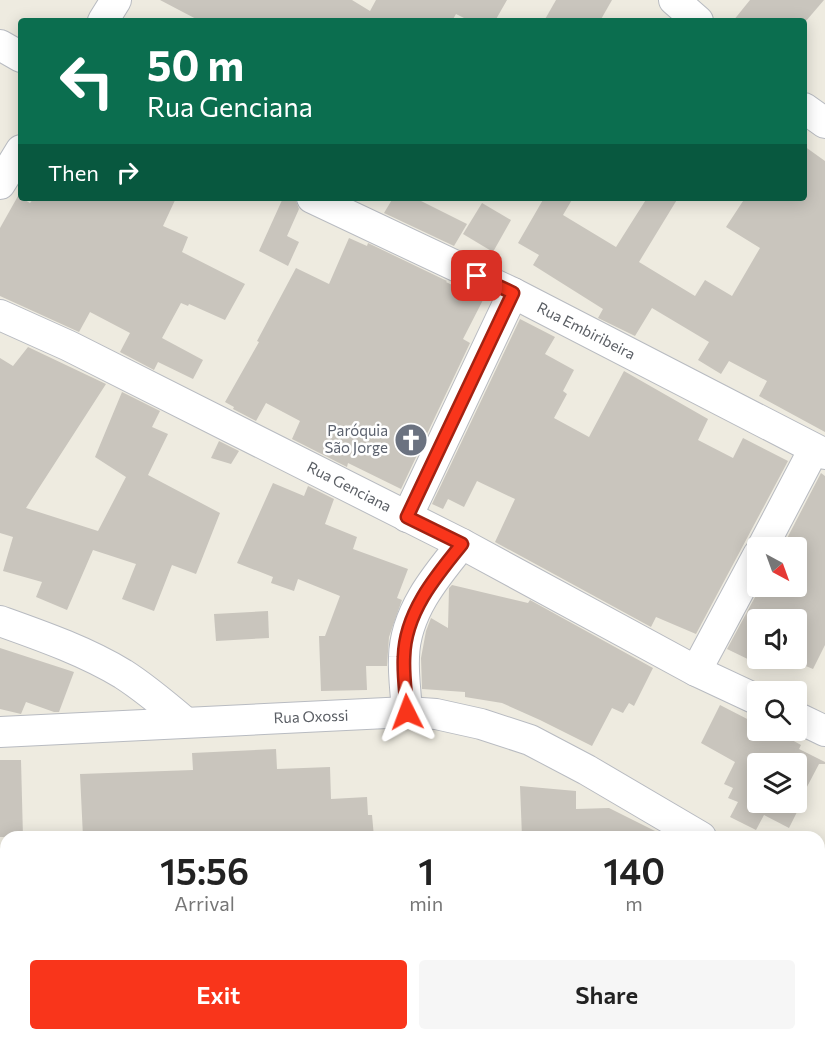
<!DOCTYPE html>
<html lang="en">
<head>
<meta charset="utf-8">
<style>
  :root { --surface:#fff; --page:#f6f6f6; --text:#222; --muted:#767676; --accent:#f9351b }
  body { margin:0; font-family:Commissioner,sans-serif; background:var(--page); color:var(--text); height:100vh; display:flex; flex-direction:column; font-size:22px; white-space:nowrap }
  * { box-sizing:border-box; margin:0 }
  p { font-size:20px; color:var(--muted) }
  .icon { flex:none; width:33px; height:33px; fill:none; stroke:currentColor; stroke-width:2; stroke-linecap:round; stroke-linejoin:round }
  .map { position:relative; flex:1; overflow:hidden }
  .side { position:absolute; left:0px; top:831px; width:825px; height:210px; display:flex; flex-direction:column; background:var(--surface); border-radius:18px 18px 0 0; box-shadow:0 3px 15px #0003 }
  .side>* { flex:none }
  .hud { position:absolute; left:18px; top:18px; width:789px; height:183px; border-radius:6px; box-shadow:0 3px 15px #0003; background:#0b6e4f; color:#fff; overflow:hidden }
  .needle { width:39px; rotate:139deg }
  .controls { position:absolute; left:747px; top:537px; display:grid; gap:12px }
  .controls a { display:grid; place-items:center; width:60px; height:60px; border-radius:6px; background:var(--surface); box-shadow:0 3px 15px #0003; font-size:30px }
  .pin { position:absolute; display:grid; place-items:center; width:51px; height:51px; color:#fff; margin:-26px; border-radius:12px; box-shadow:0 3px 9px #0006 }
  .me { position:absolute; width:66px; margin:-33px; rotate:357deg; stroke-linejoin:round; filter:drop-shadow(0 0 4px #0008) }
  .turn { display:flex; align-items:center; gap:21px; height:126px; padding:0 30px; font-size:27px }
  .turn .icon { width:78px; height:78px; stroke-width:2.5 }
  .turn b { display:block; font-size:42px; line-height:51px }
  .then { display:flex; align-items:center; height:57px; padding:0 30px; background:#0003; gap:12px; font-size:22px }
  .eta { display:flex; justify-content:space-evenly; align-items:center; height:102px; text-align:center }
  .eta b { font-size:36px; font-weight:600; line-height:42px }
  .action { display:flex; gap:12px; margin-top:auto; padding:12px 30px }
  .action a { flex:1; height:69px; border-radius:6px; background:var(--accent); color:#fff; font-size:24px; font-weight:600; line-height:69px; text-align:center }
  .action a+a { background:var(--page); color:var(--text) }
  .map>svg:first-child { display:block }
  .building { fill:#c9c5bd; fill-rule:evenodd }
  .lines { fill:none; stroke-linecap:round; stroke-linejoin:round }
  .lane-casing { stroke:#b8bbc1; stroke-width:16 }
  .street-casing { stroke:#b8bbc1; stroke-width:32 }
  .lane { stroke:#fff; stroke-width:15 }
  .street { stroke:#fff; stroke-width:30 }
  .route-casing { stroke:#a22212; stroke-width:15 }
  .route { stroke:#f9351b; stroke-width:10 }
  .labels { text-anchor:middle; stroke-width:5; stroke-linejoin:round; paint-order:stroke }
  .street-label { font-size:15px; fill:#595d63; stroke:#fff }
  .worship-label { font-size:15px; fill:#5b616d; stroke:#fff; text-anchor:end }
</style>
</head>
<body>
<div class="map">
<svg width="825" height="1041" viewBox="0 0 825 1041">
  <rect width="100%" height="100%" fill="#eeebe0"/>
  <g class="building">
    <polygon points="160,0 352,0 370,11 376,0 507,0 495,21 470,21 456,14 452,21 200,21"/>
    <polygon points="556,0 612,0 600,21 544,21"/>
    <polygon points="750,0 824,0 806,21 733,21"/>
    <polygon points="804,146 825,161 825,432 759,396 767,381 729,361 721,374 698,360 709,342 652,308 635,336 598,318 603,309 533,265 539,255 518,243 544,198 573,198 563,215 616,247 647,198 678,198 639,262 695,296 705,280 732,296 760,248 726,227 745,198 804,198"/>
    <polygon points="18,196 30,203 34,198 176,198 163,226 188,237 182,252 245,284 225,320 189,304 188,306 181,303 162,338 203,360 193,379 158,362 154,370 120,352 130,333 90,312 79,332 0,296 0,228"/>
    <polygon points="283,198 295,198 299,209 287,236 299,242 288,266 259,251"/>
    <polygon points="393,198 415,198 467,224 454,246 384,213"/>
    <polygon points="482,203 511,220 493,252 463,234"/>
    <polygon points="349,238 367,246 368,243 447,281 446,282 483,300 463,339 470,343 401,489 348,463 347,467 292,439 300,421 266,403 256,421 233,409 234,407 225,402 259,342 257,341 296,268 329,284"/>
    <polygon points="520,319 555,337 545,354 574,370 563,391 567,394 554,418 589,437 624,371 708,419 698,440 733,458 743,438 788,461 696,634 656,617 651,627 495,542 515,499 477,481 464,507 448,499 443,509 432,504"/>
    <polygon points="28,347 106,384 26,508 98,531 126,477 95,457 122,392 160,411 152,427 168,434 148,475 220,513 196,574 172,565 154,611 122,599 136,564 93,550 67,610 36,597 42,582 3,571 13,537 0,533 0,358 13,366"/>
    <polygon points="219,441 239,451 231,464 211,458"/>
    <polygon points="821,473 825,476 825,645 813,669 796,662 796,620 758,620 758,664 727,649 761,586 796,586 796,548 782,548"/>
    <polygon points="273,483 304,496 308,486 334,499 325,524 357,537 353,549 408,569 397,598 402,600 389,637 387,666 366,666 367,690 321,691 319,636 325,636 340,596 298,579 294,591 271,583 273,577 237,563"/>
    <polygon points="452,585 528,603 530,600 653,668 634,706 629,703 623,713 612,708 592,746 540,720 502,703 465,697 465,692 422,689 421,658 426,631 431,618 448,628 449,588"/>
    <polygon points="268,611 269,638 216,641 214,614"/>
    <polygon points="0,648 74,672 59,712 54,712 26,702 21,714 0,709"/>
    <path d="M720,705L755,723L758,719V730H774L801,745L799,749L825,762V764H819L799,802H802L789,828L764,815L756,830L730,817L738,802L728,798L733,788L724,784L735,762L701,743ZM758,764H796V802H758Z"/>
    <polygon points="276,749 277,769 330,767 331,799 367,797 368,815 372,815 374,837 83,837 80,774 193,770 192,753"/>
    <polygon points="0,760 21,760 23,837 0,837"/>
    <polygon points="520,786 576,791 576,809 609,808 667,837 522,837"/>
  </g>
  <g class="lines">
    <defs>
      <polyline id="lane" points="558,1035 558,1041"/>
      <g id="street">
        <polyline points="674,0 698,21"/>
        <polyline points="103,21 116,0"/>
        <polyline points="0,45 21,57"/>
        <polyline points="804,108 825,123"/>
        <polyline points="0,184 21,150"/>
        <polyline points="312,198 513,293 825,454"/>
        <polyline points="0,315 69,346 462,544 696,671 758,700"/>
        <polyline points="407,517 513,293"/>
        <polyline points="762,548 814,449"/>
        <path d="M0,621C42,636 85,651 123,674C145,688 165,705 185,722"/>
        <polyline points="696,671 758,555"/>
        <path d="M407,712C406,694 403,675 404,657C405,613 435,577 462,544"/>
        <polyline points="796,717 825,731"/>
        <polyline points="0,732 407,712 436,714 481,724 530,740 587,770 701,837"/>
        <polyline points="819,912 825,916"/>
        <polyline points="0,959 6,958"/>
      </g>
    </defs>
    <use href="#lane" class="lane-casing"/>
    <use href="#street" class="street-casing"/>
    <use href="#lane" class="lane"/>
    <use href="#street" class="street"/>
  </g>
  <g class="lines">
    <defs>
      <path id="route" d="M407,712C406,694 403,675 404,657C405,613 435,577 462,544L407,517L513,293L477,276"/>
    </defs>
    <use href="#route" class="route-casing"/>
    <use href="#route" class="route"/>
  </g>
  <defs>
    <symbol id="church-disc" viewBox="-11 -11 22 22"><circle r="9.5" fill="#6b7280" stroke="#fff"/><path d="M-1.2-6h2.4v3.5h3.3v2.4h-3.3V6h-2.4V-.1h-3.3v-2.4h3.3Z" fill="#fff"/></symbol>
  </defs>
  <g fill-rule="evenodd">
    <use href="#church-disc" x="392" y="421" width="38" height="38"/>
  </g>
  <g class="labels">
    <g class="street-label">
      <text transform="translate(586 331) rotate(27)" y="5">Rua Embiribeira</text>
      <text transform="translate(349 487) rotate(27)" y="5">Rua Genciana</text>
      <text transform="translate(311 717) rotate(-2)" y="5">Rua Oxossi</text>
    </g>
    <g class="worship-label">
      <text x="388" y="436">Paróquia<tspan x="388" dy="17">São Jorge</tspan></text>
    </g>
  </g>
</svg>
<div class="controls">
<a><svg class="needle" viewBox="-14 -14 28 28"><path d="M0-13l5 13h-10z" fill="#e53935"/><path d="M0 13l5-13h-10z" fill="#767676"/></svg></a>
<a><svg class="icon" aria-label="sound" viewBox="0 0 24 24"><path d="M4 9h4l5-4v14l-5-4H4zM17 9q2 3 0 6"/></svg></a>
<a><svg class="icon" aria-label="search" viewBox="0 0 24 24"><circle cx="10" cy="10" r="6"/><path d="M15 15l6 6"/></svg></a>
<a><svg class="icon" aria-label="layers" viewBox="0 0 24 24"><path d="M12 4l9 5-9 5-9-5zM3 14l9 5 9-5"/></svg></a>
</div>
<div class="pin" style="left:477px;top:276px;background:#d93025"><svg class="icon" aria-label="arrive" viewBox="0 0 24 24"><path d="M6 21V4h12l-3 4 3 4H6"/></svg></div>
<svg class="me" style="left:407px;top:712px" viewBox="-20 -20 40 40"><path d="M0-17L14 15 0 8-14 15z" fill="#f9351b" stroke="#fff" stroke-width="4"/></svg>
<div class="hud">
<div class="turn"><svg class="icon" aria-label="left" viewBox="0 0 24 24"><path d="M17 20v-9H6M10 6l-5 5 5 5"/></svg><div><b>50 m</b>Rua Genciana</div></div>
<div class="then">Then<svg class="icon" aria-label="right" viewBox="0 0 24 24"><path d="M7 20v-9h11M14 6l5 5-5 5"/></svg></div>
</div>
<section class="side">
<div class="eta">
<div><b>15:56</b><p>Arrival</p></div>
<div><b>1</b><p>min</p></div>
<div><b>140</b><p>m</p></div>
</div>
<div class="action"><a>Exit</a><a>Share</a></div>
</section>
</div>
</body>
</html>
